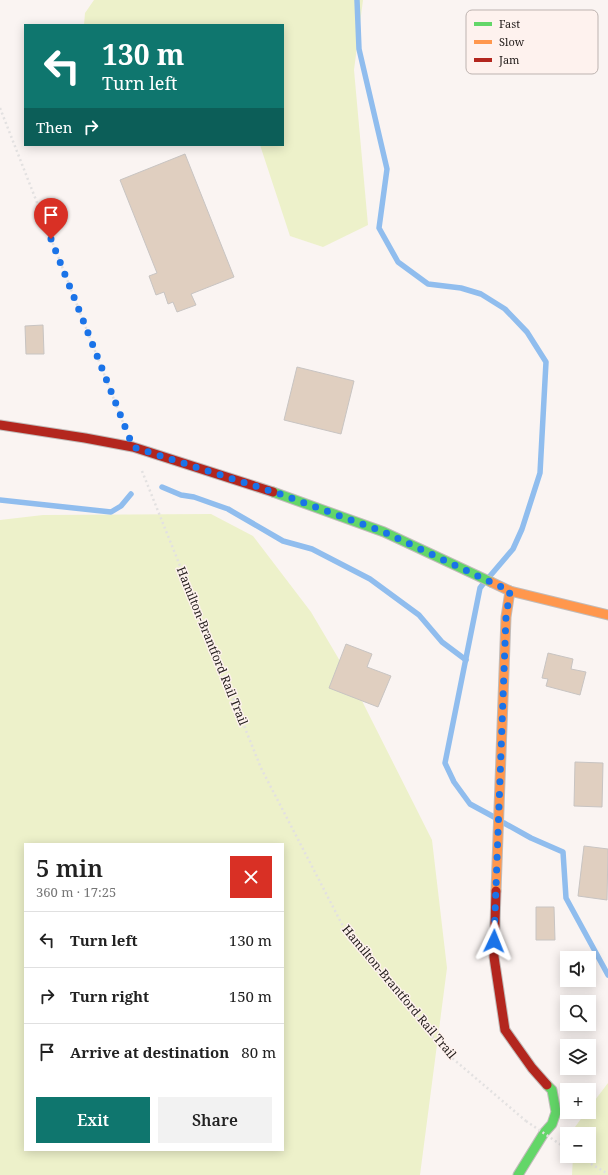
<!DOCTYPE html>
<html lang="en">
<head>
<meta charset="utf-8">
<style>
  :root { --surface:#fff; --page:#f2f2f2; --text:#222; --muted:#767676; --line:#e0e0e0; --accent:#0f766e }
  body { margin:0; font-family:"Noto Serif",serif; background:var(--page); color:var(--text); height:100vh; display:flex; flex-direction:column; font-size:15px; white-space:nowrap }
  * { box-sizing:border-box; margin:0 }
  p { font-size:13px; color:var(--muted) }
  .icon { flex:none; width:22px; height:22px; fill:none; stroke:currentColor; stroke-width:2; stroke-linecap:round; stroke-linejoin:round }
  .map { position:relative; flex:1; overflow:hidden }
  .sheet { position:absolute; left:24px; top:843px; width:260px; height:308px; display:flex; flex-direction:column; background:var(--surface); border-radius:0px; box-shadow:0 2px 10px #0003 }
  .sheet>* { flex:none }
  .top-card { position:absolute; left:24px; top:24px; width:260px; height:122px; border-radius:0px; box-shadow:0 2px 10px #0003; background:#0f766e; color:#fff; overflow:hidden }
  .controls { position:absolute; left:560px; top:951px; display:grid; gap:8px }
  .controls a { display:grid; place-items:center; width:36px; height:36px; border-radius:0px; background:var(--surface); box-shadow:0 2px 10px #0003; font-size:20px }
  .pin { position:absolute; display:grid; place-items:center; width:34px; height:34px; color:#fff; margin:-41px -17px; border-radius:50% 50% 50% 0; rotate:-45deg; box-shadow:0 0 4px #0007 }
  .pin .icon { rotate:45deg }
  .me { position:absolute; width:44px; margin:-22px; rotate:2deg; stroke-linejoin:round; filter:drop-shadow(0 0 3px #0008) }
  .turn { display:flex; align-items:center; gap:14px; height:84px; padding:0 12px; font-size:18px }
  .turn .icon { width:52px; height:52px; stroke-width:2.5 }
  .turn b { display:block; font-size:28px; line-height:34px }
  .then { display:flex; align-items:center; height:38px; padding:0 12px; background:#0003; gap:8px; font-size:15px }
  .round { display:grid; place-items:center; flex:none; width:42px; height:42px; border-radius:0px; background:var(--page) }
  .overview { display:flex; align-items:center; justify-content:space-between; height:68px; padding:0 12px }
  h1 { font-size:24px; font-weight:600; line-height:30px }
  .action { display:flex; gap:8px; margin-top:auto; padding:8px 12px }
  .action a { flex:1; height:46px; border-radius:0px; background:var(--accent); color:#fff; font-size:16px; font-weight:600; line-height:46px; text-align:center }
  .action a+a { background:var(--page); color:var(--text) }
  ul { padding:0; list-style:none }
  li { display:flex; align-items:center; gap:12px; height:56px; padding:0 12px; border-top:1px solid var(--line) }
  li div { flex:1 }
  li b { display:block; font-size:15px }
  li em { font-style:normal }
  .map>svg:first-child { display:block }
  .green { fill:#edf1ca; fill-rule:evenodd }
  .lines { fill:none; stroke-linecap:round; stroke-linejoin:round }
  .stream { stroke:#90bdee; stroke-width:5.5 }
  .building { fill:#e0cfc0; stroke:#c8c4c2 }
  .fast-casing { stroke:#c1bcba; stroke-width:11 }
  .slow-casing { stroke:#c1bcba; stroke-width:11 }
  .jam-casing { stroke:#c1bcba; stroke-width:11 }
  .path { stroke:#e3e1e1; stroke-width:2.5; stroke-dasharray:2 3; stroke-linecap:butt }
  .fast { stroke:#63d668; stroke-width:9 }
  .slow { stroke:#ff974d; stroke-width:9 }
  .jam { stroke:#b3261e; stroke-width:9 }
  .path-bridge { stroke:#e3e1e1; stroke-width:2.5; stroke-dasharray:2 3; stroke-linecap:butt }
  .route { stroke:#1a73e8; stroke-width:7; stroke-dasharray:0 12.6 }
  .labels { text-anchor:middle; stroke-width:3; stroke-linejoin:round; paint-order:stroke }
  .street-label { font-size:12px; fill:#26201e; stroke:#fef2ee }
  .key { fill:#fef2ee; stroke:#bdb3b0; stroke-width:1 }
  .key-label { font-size:11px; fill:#26201e }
</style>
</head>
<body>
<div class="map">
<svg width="608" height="1175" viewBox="0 0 608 1175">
  <rect width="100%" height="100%" fill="#faf4f2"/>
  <g class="green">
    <polygon points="94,0 363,0 354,70 368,225 323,247 290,236 260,145 283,145 283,25 84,25 85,13"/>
    <path d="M211,514L253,536L311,612L353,683L432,840L447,968L420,1175H0V520L43,515ZM25,844H283V1150H25Z"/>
    <polygon points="608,1083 608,1175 572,1175 573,1156 589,1156 589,1134 574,1134 575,1127 586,1112 589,1112 589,1108"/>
  </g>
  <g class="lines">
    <g class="stream">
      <polyline points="357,0 359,49 387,169 379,228 398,262 428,284 461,288 481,294 505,309 527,332 546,362 540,473 522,529 513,549 490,576"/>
      <polyline points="162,487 181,495 194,497 228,509 283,541 312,549 370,579 419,615 442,642 466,660"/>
      <polyline points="0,500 111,512 121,506 131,494"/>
      <polyline points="483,584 480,588 445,763 454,782 470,804 494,817"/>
      <polyline points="504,823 531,838 563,852 566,898 608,975"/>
    </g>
  </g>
  <g class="building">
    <polygon points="185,154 234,277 191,294 196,305 177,312 173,302 168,304 164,292 156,295 149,276 157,273 120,180"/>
    <polygon points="43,325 44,354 26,354 25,326"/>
    <polygon points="297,367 354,381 341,434 284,420"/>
    <polygon points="346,644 372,654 367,667 391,676 378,707 329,688"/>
    <polygon points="548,653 573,659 571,669 586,672 580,695 546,686 548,679 542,678"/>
    <polygon points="575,762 603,763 602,807 574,806"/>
    <polygon points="584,846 608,849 607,900 578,896"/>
    <polygon points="536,907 554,907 555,940 536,940"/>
  </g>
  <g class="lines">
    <defs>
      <g id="fast">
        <polyline points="273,492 384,532 491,582"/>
        <polyline points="518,1175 544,1133 552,1124 556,1112 552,1090 547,1085"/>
      </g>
      <g id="slow">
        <polyline points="491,582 510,591 608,615"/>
        <polyline points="496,891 506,617 510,591"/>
      </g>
      <g id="jam">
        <polyline points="0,425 85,438 133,447 273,492"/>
        <polyline points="496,891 494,957 505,1030 532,1068 547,1085"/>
      </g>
    </defs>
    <use href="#fast" class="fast-casing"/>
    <use href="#slow" class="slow-casing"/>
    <use href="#jam" class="jam-casing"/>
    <g class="path">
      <polyline points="0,108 124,425"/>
      <polyline points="142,471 261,768 346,932 445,1052 526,1121"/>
      <polyline points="578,1156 608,1174"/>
    </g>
    <use href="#fast" class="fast"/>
    <use href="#slow" class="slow"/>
    <use href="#jam" class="jam"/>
    <polyline class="path-bridge" points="526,1121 567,1149"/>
  </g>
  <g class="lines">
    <polyline class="route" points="51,239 133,447 280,494 384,532 510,591 506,617 494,941"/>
  </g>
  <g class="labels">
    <g class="street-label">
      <text transform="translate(212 646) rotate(68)" y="4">Hamilton-Brantford Rail Trail</text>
      <text transform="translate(399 992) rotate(50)" y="4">Hamilton-Brantford Rail Trail</text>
    </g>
  </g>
  <rect x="466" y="10" width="132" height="64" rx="6" class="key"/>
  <rect x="474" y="22" width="18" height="4" fill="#63d668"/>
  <rect x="474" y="40" width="18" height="4" fill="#ff974d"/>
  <rect x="474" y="58" width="18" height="4" fill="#b3261e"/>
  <g class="key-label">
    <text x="499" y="28">Fast</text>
    <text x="499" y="46">Slow</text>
    <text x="499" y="64">Jam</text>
  </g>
</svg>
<div class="controls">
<a><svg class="icon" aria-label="sound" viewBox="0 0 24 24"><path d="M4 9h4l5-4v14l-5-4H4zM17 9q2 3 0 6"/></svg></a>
<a><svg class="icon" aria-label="search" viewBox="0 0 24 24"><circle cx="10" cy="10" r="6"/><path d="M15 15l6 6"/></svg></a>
<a><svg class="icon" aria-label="layers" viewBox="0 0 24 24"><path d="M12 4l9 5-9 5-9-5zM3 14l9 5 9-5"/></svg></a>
<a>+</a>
<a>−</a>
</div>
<div class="pin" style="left:51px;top:239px;background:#d93025"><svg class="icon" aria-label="arrive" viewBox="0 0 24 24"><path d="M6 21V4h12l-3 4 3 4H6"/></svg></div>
<svg class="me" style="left:494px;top:941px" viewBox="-20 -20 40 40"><path d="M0-17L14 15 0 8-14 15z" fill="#1a73e8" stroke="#fff" stroke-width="4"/></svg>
<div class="top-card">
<div class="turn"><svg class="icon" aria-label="left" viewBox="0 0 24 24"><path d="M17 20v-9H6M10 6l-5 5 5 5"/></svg><div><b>130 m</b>Turn left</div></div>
<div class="then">Then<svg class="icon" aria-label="right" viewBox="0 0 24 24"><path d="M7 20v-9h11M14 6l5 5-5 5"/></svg></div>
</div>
<section class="sheet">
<div class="overview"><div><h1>5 min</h1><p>360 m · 17:25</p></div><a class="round" style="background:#d93025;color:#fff"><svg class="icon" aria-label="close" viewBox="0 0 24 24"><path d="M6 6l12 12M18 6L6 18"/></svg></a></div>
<ul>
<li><svg class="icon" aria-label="left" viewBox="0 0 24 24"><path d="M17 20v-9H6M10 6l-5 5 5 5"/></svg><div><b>Turn left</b></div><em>130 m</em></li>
<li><svg class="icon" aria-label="right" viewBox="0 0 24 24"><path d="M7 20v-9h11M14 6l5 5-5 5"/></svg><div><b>Turn right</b></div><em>150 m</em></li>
<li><svg class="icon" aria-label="arrive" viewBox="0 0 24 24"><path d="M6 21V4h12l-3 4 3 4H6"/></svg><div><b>Arrive at destination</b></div><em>80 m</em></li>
</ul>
<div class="action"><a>Exit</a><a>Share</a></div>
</section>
</div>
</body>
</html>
